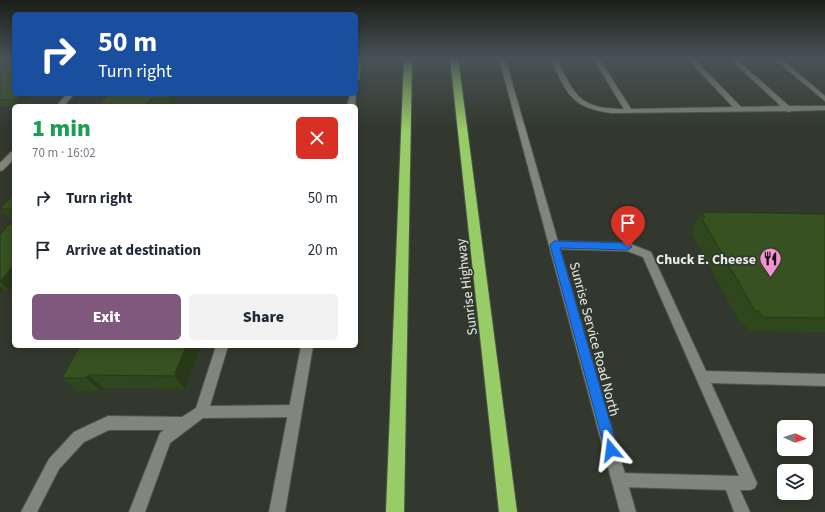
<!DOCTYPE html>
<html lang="en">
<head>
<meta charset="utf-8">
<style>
  :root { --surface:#fff; --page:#f2f2f3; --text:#1f2937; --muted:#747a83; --accent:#7f587d }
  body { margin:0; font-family:"Source Sans 3",sans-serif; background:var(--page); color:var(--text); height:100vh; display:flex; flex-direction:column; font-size:15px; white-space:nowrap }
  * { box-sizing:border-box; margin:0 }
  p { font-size:13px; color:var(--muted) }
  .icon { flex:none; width:22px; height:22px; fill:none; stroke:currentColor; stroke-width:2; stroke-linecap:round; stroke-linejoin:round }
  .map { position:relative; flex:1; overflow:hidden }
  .side { position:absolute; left:12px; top:104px; width:346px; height:244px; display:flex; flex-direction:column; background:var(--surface); border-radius:6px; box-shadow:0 2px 10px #0003 }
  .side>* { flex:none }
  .hud { position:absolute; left:12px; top:12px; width:346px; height:84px; border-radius:6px; box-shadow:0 2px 10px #0003; background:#1a4fa0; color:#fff; overflow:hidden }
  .needle { width:26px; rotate:93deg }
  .controls { position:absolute; left:777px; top:420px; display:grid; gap:8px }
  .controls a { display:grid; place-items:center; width:36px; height:36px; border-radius:6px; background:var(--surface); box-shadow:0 2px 10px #0003; font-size:20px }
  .pin { position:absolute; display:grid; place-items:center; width:34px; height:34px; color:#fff; margin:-41px -17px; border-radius:50% 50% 50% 0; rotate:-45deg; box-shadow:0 0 4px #0007 }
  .pin .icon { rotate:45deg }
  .me { position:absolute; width:44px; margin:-22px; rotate:344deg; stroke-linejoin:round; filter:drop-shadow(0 0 3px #0008) }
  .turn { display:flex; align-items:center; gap:14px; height:84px; padding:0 20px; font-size:18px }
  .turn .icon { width:52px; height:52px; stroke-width:2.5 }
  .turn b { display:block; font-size:28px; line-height:34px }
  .round { display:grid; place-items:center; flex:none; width:42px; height:42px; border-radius:6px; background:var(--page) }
  .head { display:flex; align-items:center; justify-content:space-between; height:68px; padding:0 20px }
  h1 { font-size:24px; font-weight:800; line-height:30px; color:#1e9e55 }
  .button { display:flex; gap:8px; margin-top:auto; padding:8px 20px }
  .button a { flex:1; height:46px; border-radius:6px; background:var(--accent); color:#fff; font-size:16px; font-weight:800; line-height:46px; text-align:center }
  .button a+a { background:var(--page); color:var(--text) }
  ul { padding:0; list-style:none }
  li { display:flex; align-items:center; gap:12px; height:52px; padding:0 20px }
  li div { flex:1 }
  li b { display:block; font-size:15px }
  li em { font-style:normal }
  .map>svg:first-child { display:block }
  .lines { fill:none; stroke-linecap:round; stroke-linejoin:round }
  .lane-casing { stroke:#50554c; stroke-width:2 }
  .street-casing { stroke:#50554c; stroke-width:2 }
  .secondary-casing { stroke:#50554c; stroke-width:2 }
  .highway-casing { stroke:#50554c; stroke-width:2 }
  .lane { fill:#80867b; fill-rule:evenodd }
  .street { fill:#80867b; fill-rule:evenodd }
  .secondary { fill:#80867b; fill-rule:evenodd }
  .highway { fill:#97cc66; fill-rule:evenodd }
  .wall { fill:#30461c }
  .shaded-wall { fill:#273916 }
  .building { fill:#385120; stroke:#273916 }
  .route { fill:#1a73e8; stroke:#114b97 }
  .labels { text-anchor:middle; stroke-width:3.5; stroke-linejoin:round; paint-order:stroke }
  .poi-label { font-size:14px; font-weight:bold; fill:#e9ede7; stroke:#32382e; text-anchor:end }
  .street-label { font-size:14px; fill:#e9ede7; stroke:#32382e }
</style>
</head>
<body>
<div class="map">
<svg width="825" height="512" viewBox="0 0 825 512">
  <rect width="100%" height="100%" fill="#32382e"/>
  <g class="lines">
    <defs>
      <g id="lane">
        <path d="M550,58H556C575,95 578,109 624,109L593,58H599L631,109L733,107L687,58H693L741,107L781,106L729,58H735L789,106H825V110L792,111L789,112L786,111L612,113C570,108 567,93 550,58Z"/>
        <polygon points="773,58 780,58 825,96 825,101"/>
        <polygon points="554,241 628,243 651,252 706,371 825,374 825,386 711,383 757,483 755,488 750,490 740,490 750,512 734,512 726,490 620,487 615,485 613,480 615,475 620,473 739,476 643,257 627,251 554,249 549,245"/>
        <polygon points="216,346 228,346 210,406 295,405 300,407 302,411 300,415 295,417 203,418 170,443 145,512 129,512 160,433 164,430 109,430 84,442 59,469 37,512 21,512 49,459 74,432 108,416 182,417 196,408"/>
      </g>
      <g id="street">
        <polygon points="67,94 74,94 64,106 56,106"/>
        <polygon points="11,152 14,152 14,159 3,170 0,171 0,163"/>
      </g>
      <g id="secondary">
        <polygon points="356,58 362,58 359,79 356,81"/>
        <polygon points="499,58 505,58 636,512 620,512"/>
        <polygon points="356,93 356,94 355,106 347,106 350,94"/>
        <polygon points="301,346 313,346 285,512 269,512"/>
      </g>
      <g id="highway">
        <polygon points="404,58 412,58 404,512 386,512"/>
        <polygon points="450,58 458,58 517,512 499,512"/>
      </g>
    </defs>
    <use href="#lane" class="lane-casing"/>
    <use href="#street" class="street-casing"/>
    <use href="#secondary" class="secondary-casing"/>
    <use href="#highway" class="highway-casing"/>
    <use href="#lane" class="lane"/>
    <use href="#street" class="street"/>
    <use href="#secondary" class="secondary"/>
    <use href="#highway" class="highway"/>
  </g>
  <g class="wall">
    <polygon points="0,58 14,94 35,94 25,103 19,106 0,106"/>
    <polygon points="180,94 172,106 97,106 105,97 104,96"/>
    <polygon points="14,195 14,218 8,217 0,209"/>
    <polygon points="702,212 825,214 825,332 748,331 745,325 741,325 691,232 693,229 692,228"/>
    <polygon points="0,235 9,291 5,291 1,295 0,295"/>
    <polygon points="80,346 201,346 185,389 103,388 101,391 77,391 62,378"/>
  </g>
  <g class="shaded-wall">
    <polygon points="23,94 35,94 25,103 19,106 18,106 13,100"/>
    <polygon points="171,94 180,94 172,106 171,106 168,99"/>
    <polygon points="151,99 154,106 144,106"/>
    <polygon points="14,264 14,285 9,291 0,282"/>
    <polygon points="0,286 5,291 1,295 0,294"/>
    <polygon points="186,346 201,346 185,389 174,376"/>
    <polygon points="88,375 103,388 101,391 86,378"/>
  </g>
  <g class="building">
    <polygon points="0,58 14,58 14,94 23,94 20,96 13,100 0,99"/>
    <polygon points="106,94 171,94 168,99 151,99 144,106 97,106 106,96 104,96"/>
    <polygon points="14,195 14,209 0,209"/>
    <polygon points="702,212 825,214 825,318 762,317 759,311 755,311 701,217 705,217"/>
    <polygon points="9,224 14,224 14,264 0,282 0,235"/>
    <polygon points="80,346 186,346 174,376 88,375 86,378 62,378"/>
  </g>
  <linearGradient id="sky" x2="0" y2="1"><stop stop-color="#1c1f19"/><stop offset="0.45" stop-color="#495357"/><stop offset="1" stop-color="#495357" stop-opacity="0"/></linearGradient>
  <rect width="825" height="130" fill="url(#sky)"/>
  <polygon class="route" points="554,241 628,243 632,247 628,250 560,248 618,450 616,455 611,457 607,455 605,450 550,245"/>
  <defs>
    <symbol id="restaurant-pin" viewBox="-11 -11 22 30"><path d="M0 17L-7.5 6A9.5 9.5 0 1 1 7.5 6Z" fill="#f591d2" stroke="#32382e"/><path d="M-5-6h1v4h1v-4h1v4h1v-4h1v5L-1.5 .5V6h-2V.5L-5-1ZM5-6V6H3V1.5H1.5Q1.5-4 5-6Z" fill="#111"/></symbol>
  </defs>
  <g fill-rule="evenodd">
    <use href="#restaurant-pin" x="758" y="246" width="25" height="34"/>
  </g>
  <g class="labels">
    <g class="poi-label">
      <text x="756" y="264">Chuck E. Cheese</text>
    </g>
    <g class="street-label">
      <text transform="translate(466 287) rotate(-97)" y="5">Sunrise Highway</text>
      <text transform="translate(595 339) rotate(75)" y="5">Sunrise Service Road North</text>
    </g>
  </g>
</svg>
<div class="controls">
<a><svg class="needle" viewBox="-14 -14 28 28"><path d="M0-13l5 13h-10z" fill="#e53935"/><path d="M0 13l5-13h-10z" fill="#747a83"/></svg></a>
<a><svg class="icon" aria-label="layers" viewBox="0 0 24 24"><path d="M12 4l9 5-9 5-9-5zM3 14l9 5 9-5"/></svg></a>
</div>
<div class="pin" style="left:628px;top:247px;background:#d93025"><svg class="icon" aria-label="arrive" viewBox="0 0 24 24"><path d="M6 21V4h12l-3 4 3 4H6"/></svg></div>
<svg class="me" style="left:611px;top:450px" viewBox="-20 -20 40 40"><path d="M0-17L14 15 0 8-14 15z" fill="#1a73e8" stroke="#fff" stroke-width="4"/></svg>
<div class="hud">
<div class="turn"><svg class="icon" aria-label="right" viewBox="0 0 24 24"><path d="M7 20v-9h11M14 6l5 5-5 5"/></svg><div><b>50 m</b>Turn right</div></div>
</div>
<section class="side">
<div class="head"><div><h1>1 min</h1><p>70 m · 16:02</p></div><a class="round" style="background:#d93025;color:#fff"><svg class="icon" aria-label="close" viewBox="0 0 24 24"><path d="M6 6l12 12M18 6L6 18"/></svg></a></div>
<ul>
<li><svg class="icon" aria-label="right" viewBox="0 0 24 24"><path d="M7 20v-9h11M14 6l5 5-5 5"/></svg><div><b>Turn right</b></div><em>50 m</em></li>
<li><svg class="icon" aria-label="arrive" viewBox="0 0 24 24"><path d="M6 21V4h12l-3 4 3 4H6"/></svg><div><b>Arrive at destination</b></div><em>20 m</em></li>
</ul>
<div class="button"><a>Exit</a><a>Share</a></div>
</section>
</div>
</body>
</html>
